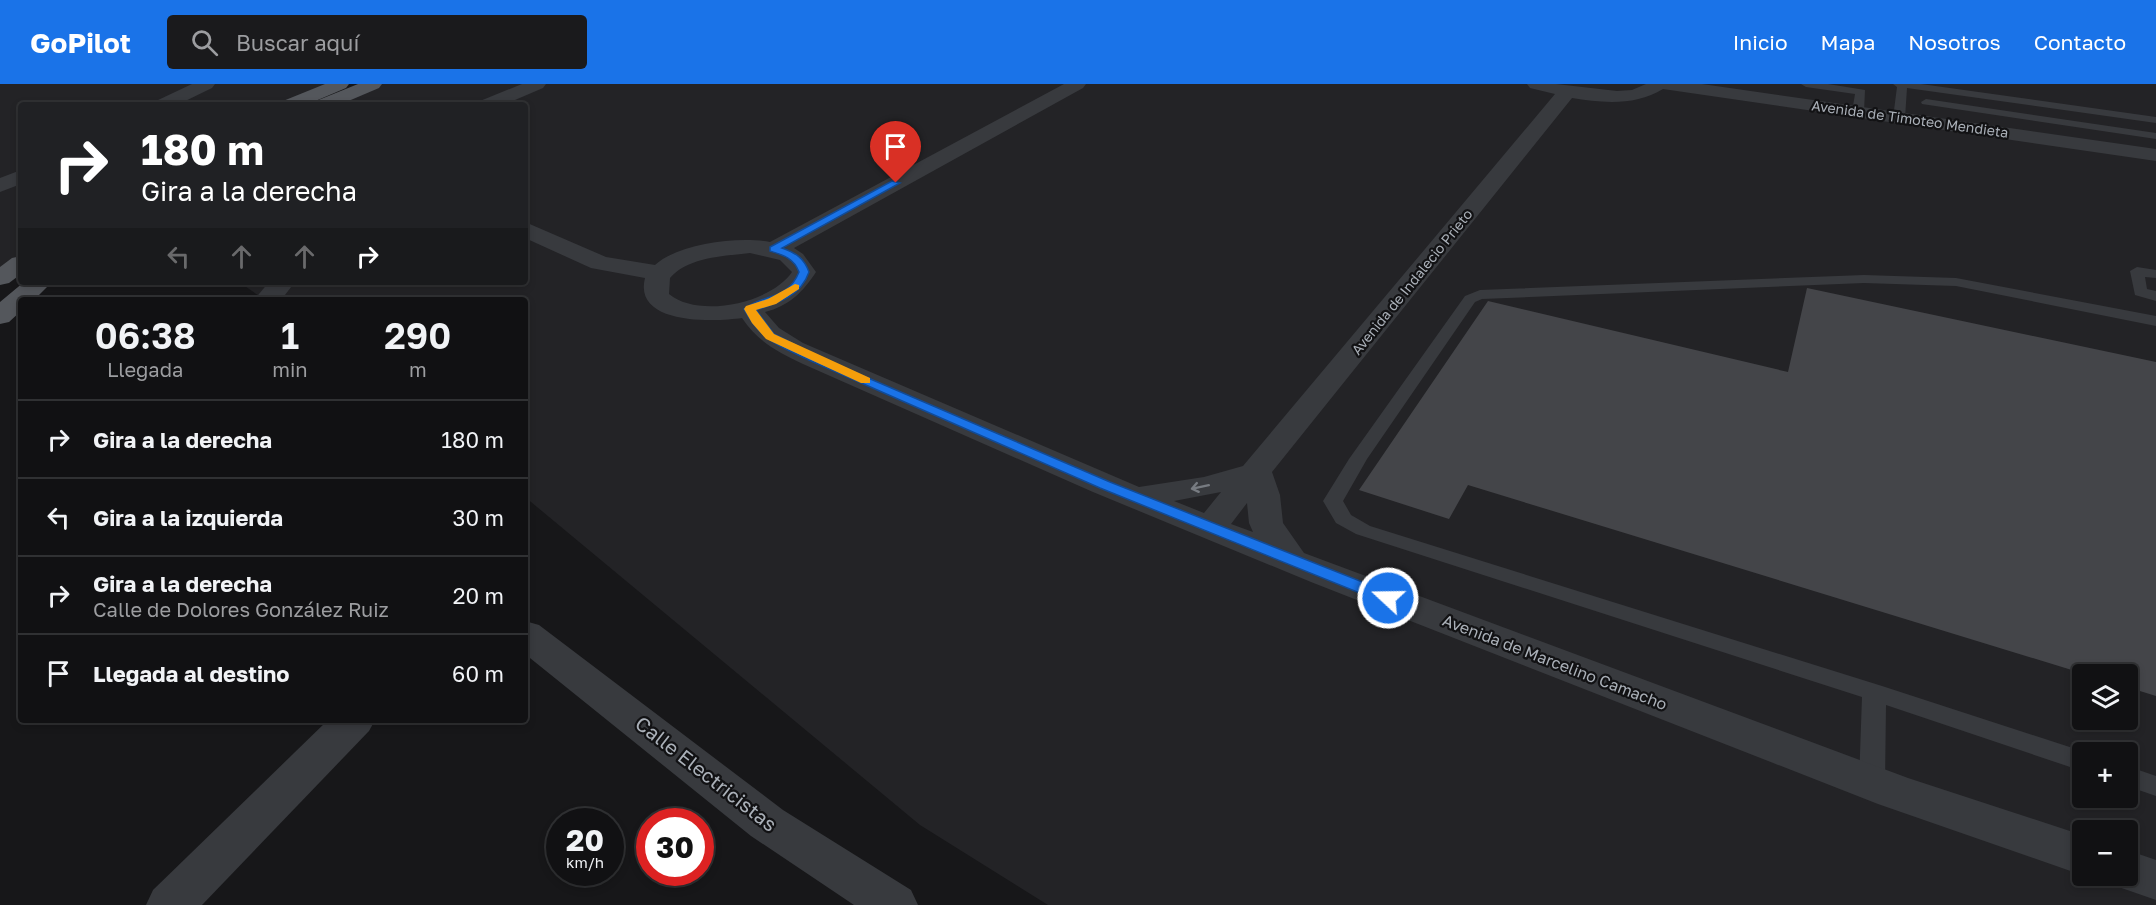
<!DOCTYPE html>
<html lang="es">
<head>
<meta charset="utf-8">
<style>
  :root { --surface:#111113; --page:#1a1a1c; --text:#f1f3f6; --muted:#9c9da0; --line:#303133; --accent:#1a73e8 }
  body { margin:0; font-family:"Golos Text",sans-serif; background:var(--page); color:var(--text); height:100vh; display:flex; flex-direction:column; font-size:22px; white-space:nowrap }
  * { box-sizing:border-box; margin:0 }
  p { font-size:20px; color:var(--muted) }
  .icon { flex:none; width:33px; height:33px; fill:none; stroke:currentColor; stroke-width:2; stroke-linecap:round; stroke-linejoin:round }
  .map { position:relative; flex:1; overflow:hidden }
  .panel { position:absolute; left:18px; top:213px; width:510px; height:426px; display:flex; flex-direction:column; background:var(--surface); border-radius:6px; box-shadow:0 3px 9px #0003,0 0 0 2px var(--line) }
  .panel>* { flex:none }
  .hud { position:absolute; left:18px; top:18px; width:510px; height:183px; border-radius:6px; box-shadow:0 3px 9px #0003,0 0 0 2px var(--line); background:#202124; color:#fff; overflow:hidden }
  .tools { position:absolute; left:2072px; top:580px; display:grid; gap:12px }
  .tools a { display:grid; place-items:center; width:66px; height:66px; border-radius:6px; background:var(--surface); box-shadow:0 3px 9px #0003,0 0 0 2px var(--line); font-size:30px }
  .speed { position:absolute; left:546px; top:724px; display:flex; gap:12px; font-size:30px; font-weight:700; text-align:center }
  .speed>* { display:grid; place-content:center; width:78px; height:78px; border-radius:50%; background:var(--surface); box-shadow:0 3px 9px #0003,0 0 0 2px var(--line); line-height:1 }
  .speed small { font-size:15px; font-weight:400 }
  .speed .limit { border:9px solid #d22; background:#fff; color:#111 }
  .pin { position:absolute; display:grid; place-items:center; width:51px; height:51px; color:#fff; margin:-62px -26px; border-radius:50% 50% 50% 0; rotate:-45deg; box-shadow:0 0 6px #0007 }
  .pin .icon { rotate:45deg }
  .me { position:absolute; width:66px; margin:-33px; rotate:291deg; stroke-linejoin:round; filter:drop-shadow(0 0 4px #0008) }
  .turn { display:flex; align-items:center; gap:21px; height:126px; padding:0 24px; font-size:27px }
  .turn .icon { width:78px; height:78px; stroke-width:2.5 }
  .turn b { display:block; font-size:42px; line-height:51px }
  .lanes { display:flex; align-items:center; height:57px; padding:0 24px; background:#0003; justify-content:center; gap:30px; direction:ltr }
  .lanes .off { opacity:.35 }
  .eta { display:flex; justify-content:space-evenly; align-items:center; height:102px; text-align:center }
  .eta b { font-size:36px; font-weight:600; line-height:42px }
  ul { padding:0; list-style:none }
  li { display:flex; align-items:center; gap:18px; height:78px; padding:0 24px; border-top:2px solid var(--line) }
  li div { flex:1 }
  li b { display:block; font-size:22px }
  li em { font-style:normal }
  header { display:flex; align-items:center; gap:36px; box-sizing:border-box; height:84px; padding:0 30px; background:var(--accent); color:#fff }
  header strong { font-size:28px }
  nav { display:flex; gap:33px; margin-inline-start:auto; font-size:21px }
  .search { width:420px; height:54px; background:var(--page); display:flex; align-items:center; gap:15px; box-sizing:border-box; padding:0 21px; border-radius:6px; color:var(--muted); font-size:22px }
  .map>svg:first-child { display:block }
  .built { fill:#232326; fill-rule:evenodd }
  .building { fill:#444549 }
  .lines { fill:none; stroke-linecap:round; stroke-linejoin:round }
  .lane { fill:#383a3e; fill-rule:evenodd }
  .street { fill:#383a3e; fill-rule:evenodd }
  .primary { fill:#54575c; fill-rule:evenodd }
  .oneway { stroke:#777b81 }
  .route { fill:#1a73e8; stroke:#114b97; stroke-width:1.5 }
  .slow { fill:#f59e0b }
  .labels { text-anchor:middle; stroke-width:4.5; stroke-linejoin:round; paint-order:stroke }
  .far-street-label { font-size:14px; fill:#aab0b8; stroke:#121214 }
  .street-label { font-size:16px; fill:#aab0b8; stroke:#121214 }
  .near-street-label { font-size:20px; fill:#aab0b8; stroke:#121214 }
</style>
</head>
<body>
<header>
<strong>GoPilot</strong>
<div class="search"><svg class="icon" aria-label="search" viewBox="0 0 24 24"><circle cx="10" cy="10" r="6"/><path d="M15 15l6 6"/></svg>Buscar aquí</div>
<nav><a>Inicio</a><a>Mapa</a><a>Nosotros</a><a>Contacto</a></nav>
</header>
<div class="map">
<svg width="2156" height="821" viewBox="0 0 2156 821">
  <rect width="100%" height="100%" fill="#171719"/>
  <g class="built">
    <polygon points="0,0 340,0 290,21 21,21 21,179 0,194"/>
    <path d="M373,0H2156V821H1048L920,741L525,413V216H265L239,198H525V21H323ZM2082,591H2127V636H2082ZM2082,669H2127V714H2082ZM2082,747H2127V792H2082Z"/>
  </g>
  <polygon class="building" points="1807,204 2156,278 2156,612 2127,603 2127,591 2088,591 1468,401 1449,435 1359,406 1488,217 1788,288"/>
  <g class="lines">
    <g class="lane">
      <polygon points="1801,0 1828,0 1865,6 1864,28 1858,31 1852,28 1855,10 1806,3"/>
      <polygon points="1893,0 1921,0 2156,33 2156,39 1907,4 1905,34 1899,37 1893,34 1897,3"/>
      <polygon points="1926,15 2156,49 2156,55 1922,20 1921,18"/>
      <polygon points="2137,183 2156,186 2156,194 2145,193 2147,205 2156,207 2156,217 2135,211 2130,187"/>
      <polygon points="1864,191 1956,194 2156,232 2156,242 1956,202 1864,199 1482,215 1475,218 1367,375 1343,417 1351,431 1370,442 1882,602 2088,669 2082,669 2082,687 1886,621 1885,699 1881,706 1872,709 1863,706 1859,699 1862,613 1356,450 1336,439 1323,417 1349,375 1465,212 1480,206"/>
      <polygon points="2127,682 2156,692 2156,712 2127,702"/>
    </g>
    <g class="street">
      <polygon points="192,0 215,0 212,4 177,21 154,21 156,17"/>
      <polygon points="522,0 546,0 543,4 503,21 478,21 480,17"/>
      <path d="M1064,0H1086L1083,4L794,164L803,170L816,188C803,208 789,222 765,228L779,244L803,259L1139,403L1204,393L1243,382L1555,10L1530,4L1527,0H1556L1617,7L1632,6L1646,0H1702L2156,65V77L1663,5C1636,22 1602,19 1572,14L1272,388L1280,411L1283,439L1304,469L1908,694L2082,751V791L1878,720L1311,498L1093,408L803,280C778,268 758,258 742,234C714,238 633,241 645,194L591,184L525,154V138L606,173L655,181C679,159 739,152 770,158ZM750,169L780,176L792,188C771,219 699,235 669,210L670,194C688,173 724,172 750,169ZM1221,408L1204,429L1174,417ZM1247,419L1249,439L1253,448L1231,440Z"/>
      <polygon points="21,86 21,100 0,108 0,94"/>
      <polygon points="269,198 295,198 281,216 254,216"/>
      <polygon points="525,537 539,541 783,726 911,806 918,821 854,821 751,752 525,570"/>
      <polygon points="328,636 375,636 369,647 202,821 146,821 153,806"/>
      <polygon points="2127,766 2156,776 2156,816 2110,800 2106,792 2127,792"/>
    </g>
    <g class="primary">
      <polygon points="325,0 349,0 346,4 306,21 281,21 283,17"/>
      <polygon points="358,0 382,0 379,4 339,21 314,21 316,17"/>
      <polygon points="21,172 21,190 9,199 0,201 0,183 12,174"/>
      <polygon points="24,198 52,198 34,216 21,216 21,227 9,238 0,240 0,218"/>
    </g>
  </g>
  <defs><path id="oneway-shaft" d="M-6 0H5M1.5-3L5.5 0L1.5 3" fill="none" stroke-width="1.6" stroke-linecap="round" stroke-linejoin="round" transform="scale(1.5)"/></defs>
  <use class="oneway" href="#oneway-shaft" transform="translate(1200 403) rotate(168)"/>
  <path class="route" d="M892,97L900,99L782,164C796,169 804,174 809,188C801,212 778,219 756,226L774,250L817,272L1110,398L1393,510L1395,514L1393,518H1382L1100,404L809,276C778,261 761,257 744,225C763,210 788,216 799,188C794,174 783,171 770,167V163Z"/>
  <polygon class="slow" points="795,200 799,201 799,205 776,220 756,226 774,250 870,294 870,299 861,299 766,255 752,239 744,225 746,222 768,215"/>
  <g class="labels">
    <g class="far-street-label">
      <text transform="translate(1910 35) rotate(8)" y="5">Avenida de Timoteo Mendieta</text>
      <text transform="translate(1412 198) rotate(-51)" y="5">Avenida de Indalecio Prieto</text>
    </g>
    <g class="street-label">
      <text transform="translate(1555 578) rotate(21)" y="6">Avenida de Marcelino Camacho</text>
    </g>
    <g class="near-street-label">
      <text transform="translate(706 690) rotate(38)" y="7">Calle Electricistas</text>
    </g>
  </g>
</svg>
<div class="tools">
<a><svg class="icon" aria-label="layers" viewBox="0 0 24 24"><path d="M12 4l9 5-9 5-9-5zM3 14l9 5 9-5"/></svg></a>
<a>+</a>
<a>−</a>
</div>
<div class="speed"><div>20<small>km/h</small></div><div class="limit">30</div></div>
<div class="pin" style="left:896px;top:99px;background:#d93025"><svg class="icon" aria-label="arrive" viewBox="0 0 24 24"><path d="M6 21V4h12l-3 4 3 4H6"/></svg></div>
<svg class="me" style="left:1388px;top:514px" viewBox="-20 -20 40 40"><circle r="17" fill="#1a73e8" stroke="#fff" stroke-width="3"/><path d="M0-11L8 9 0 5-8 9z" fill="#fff"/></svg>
<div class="hud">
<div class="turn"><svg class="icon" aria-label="right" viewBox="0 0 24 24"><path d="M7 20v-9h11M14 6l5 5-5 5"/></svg><div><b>180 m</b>Gira a la derecha</div></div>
<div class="lanes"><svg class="icon off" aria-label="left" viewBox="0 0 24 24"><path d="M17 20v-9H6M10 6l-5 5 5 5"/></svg><svg class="icon off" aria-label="ahead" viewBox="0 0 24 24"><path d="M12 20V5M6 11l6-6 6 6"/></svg><svg class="icon off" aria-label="ahead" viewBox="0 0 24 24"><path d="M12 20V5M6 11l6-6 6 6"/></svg><svg class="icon" aria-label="right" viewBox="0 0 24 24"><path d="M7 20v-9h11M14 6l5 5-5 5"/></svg></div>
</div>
<section class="panel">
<div class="eta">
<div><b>06:38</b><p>Llegada</p></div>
<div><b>1</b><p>min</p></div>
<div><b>290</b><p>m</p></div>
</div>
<ul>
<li><svg class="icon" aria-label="right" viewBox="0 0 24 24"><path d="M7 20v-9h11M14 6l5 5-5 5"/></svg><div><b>Gira a la derecha</b></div><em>180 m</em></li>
<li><svg class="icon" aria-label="left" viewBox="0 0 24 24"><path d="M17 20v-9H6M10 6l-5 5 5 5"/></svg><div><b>Gira a la izquierda</b></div><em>30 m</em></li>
<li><svg class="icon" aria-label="right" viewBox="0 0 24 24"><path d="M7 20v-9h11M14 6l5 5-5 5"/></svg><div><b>Gira a la derecha</b><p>Calle de Dolores González Ruiz</p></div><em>20 m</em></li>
<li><svg class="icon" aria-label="arrive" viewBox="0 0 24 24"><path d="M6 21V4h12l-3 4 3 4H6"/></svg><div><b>Llegada al destino</b></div><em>60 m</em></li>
</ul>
</section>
</div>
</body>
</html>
